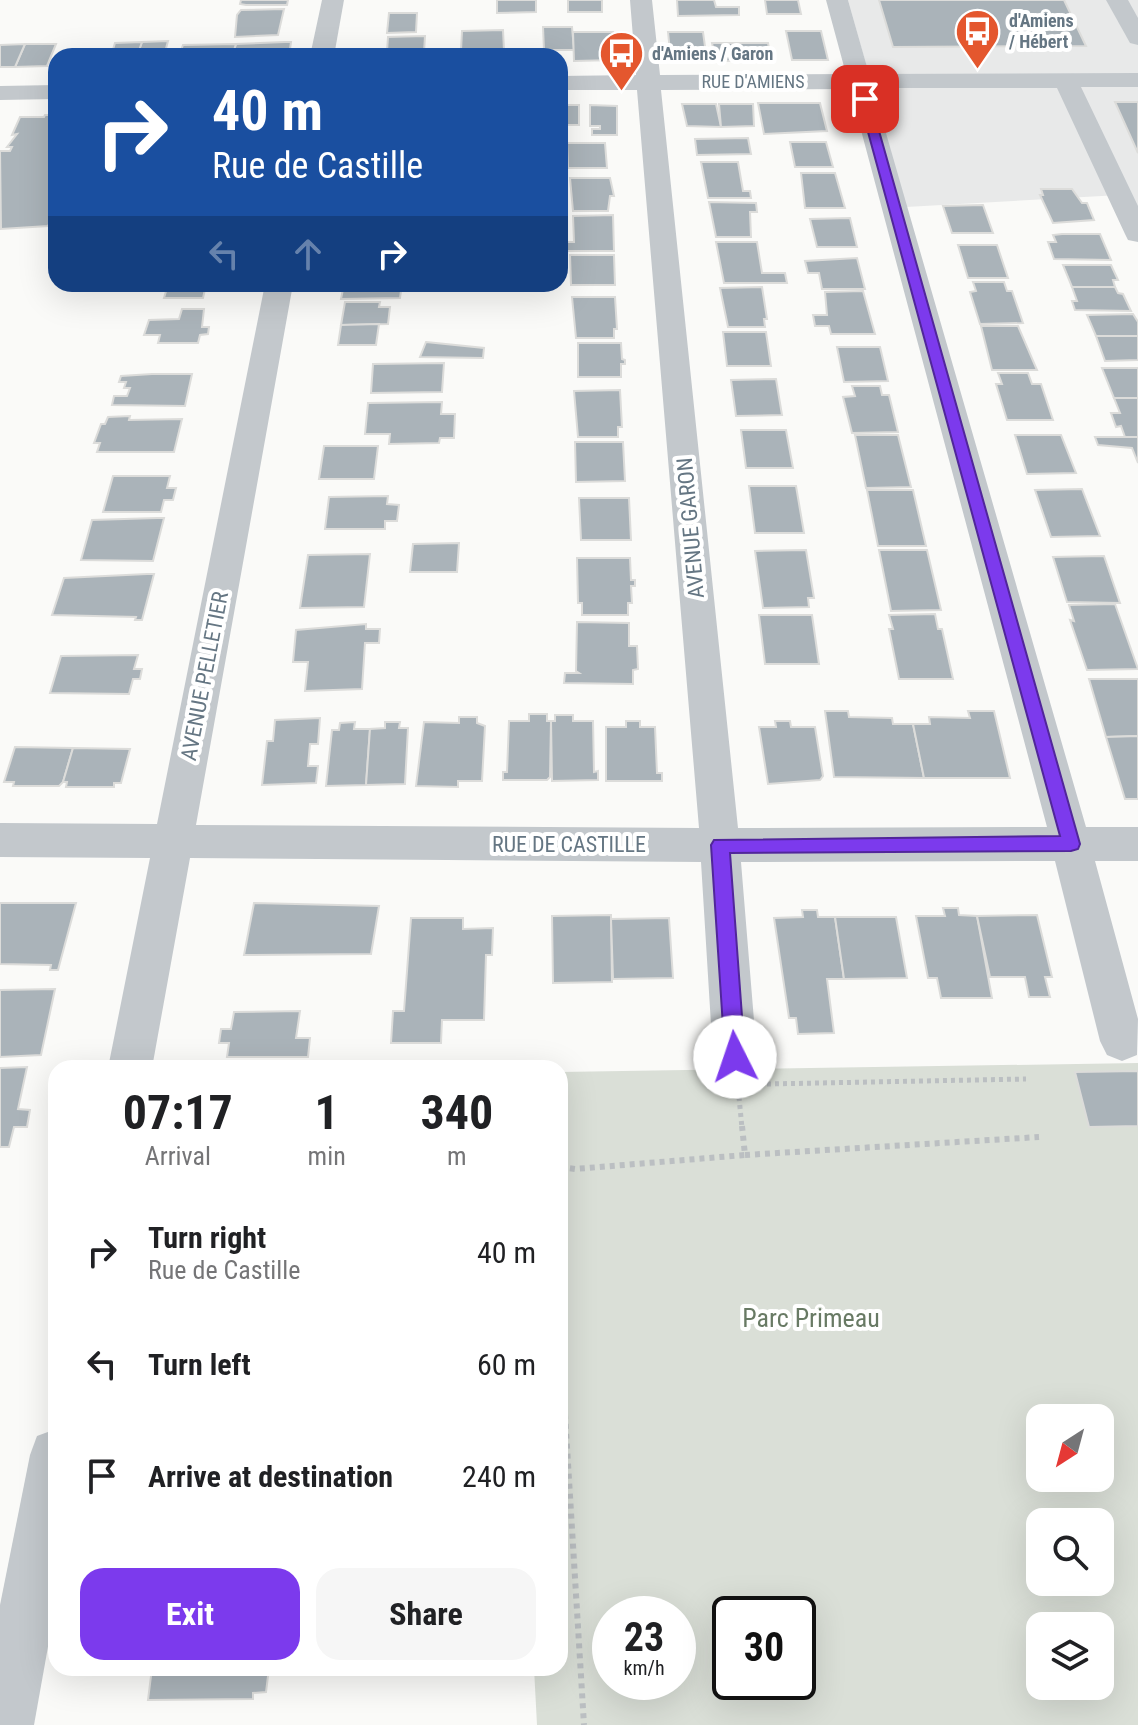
<!DOCTYPE html>
<html lang="en">
<head>
<meta charset="utf-8">
<style>
  :root { --surface:#fff; --page:#f6f6f6; --text:#202124; --muted:#757577; --accent:#7c3aed }
  body { margin:0; font-family:"Roboto Condensed",sans-serif; background:var(--page); color:var(--text); height:100vh; display:flex; flex-direction:column; font-size:30px; white-space:nowrap }
  * { box-sizing:border-box; margin:0 }
  p { font-size:26px; color:var(--muted) }
  .icon { flex:none; width:44px; height:44px; fill:none; stroke:currentColor; stroke-width:2; stroke-linecap:round; stroke-linejoin:round }
  .map { position:relative; flex:1; overflow:hidden }
  .side { position:absolute; left:48px; top:1060px; width:520px; height:616px; display:flex; flex-direction:column; background:var(--surface); border-radius:24px; box-shadow:0 8px 32px #0002 }
  .side>* { flex:none }
  .top-card { position:absolute; left:48px; top:48px; width:520px; height:244px; border-radius:24px; box-shadow:0 8px 32px #0002; background:#1a4fa0; color:#fff; overflow:hidden }
  .needle { width:52px; rotate:216deg }
  .controls { position:absolute; left:1026px; top:1404px; display:grid; gap:16px }
  .controls a { display:grid; place-items:center; width:88px; height:88px; border-radius:16px; background:var(--surface); box-shadow:0 8px 32px #0002; font-size:40px }
  .speed { position:absolute; left:592px; top:1596px; display:flex; gap:16px; font-size:40px; font-weight:700; text-align:center }
  .speed>* { display:grid; place-content:center; width:104px; height:104px; border-radius:50%; background:var(--surface); box-shadow:0 8px 32px #0002; line-height:1 }
  .speed small { font-size:20px; font-weight:400 }
  .speed .limit { border:4px solid #111; border-radius:12px; background:#fff; color:#111 }
  .pin { position:absolute; display:grid; place-items:center; width:68px; height:68px; color:#fff; margin:-34px; border-radius:16px; box-shadow:0 4px 12px #0006 }
  .me { position:absolute; width:88px; margin:-44px; rotate:356deg; stroke-linejoin:round; filter:drop-shadow(0 0 6px #0008) }
  .turn { display:flex; align-items:center; gap:28px; height:168px; padding:0 32px; font-size:36px }
  .turn .icon { width:104px; height:104px; stroke-width:2.5 }
  .turn b { display:block; font-size:56px; line-height:68px }
  .lanes { display:flex; align-items:center; height:76px; padding:0 32px; background:#0003; justify-content:center; gap:40px; direction:ltr }
  .lanes .off { opacity:.35 }
  .eta { display:flex; justify-content:space-evenly; align-items:center; height:136px; text-align:center }
  .eta b { font-size:48px; font-weight:700; line-height:56px }
  .cta { display:flex; gap:16px; margin-top:auto; padding:16px 32px }
  .cta a { flex:1; height:92px; border-radius:24px; background:var(--accent); color:#fff; font-size:32px; font-weight:700; line-height:92px; text-align:center }
  .cta a+a { background:var(--page); color:var(--text) }
  ul { padding:0; list-style:none }
  li { display:flex; align-items:center; gap:24px; height:112px; padding:0 32px }
  li div { flex:1 }
  li b { display:block; font-size:30px }
  li em { font-style:normal }
  .map>svg:first-child { display:block }
  .built { fill:#e8e9e9 }
  .green { fill:#dadfd7; fill-rule:evenodd }
  .building { fill:#aab3b9; stroke:#dcdcda; stroke-width:2 }
  .lines { fill:none; stroke-linecap:round; stroke-linejoin:round }
  .path-far1 { stroke:#bbbfc2; stroke-width:5; stroke-dasharray:4 4; stroke-linecap:butt }
  .path { stroke:#bbbfc2; stroke-width:6; stroke-dasharray:5 5; stroke-linecap:butt }
  .minor { fill:#c3c8cc; fill-rule:evenodd }
  .route { fill:#7c3aed; stroke:#51269a; stroke-width:2 }
  .labels { text-anchor:middle; stroke-width:8; stroke-linejoin:round; paint-order:stroke }
  .far-poi-label { font-size:18px; font-weight:bold; fill:#657683; stroke:#fff; text-anchor:start }
  .far-street-label { font-size:18px; fill:#657683; stroke:#fff }
  .street-label { font-size:22px; fill:#657683; stroke:#fff }
  .near-park-label { font-size:26px; fill:#687a64; stroke:#fff }
</style>
</head>
<body>
<div class="map">
<svg width="1138" height="1725" viewBox="0 0 1138 1725">
  <rect width="100%" height="100%" fill="#fafaf8"/>
  <polygon class="built" points="848,0 1138,0 1138,214 1120,195 906,207"/>
  <path class="green" d="M1138,1063V1725H537L534,1668H560V1072ZM1040,1418H1100V1478H1040ZM1040,1522H1100V1582H1040ZM610,1614H678V1682H610ZM730,1614H798V1682H730ZM1040,1626H1100V1686H1040Z"/>
  <g class="building">
    <polygon points="241,0 288,0 287,5 246,5 240,4"/>
    <polygon points="497,0 536,0 536,12 497,13"/>
    <rect x="568" y="0" width="34" height="12"/>
    <polygon points="677,0 714,0 716,7 739,7 739,15 678,16"/>
    <polygon points="765,0 798,0 801,14 767,14"/>
    <polygon points="879,0 1064,0 1086,46 893,47"/>
    <polygon points="284,9 278,35 235,37 237,15 241,10"/>
    <polygon points="389,13 417,13 416,32 387,33"/>
    <polygon points="543,27 572,27 574,50 544,50"/>
    <polygon points="503,30 504,51 461,51 462,31"/>
    <polygon points="786,31 821,31 828,60 792,60"/>
    <polygon points="573,32 613,32 617,38 616,60 574,61"/>
    <polygon points="668,32 703,32 707,61 671,61"/>
    <polygon points="425,36 424,52 387,52 388,37"/>
    <polygon points="168,41 164,56 137,56 142,42"/>
    <polygon points="142,42 137,56 111,56 115,43"/>
    <polygon points="285,42 291,42 289,56 232,56 236,44"/>
    <polygon points="712,43 768,43 771,60 716,61"/>
    <polygon points="25,44 56,44 47,66 15,67"/>
    <polygon points="25,44 15,67 0,67 0,45"/>
    <polygon points="236,44 232,56 179,56 183,45"/>
    <polygon points="1115,102 1138,102 1138,153"/>
    <polygon points="758,103 820,103 827,131 764,134"/>
    <polygon points="682,104 716,104 721,127 687,126"/>
    <polygon points="719,104 753,104 754,126 721,127"/>
    <rect x="560" y="105" width="19" height="20"/>
    <polygon points="590,105 617,106 617,135 592,135 592,129 600,129 600,126 590,126"/>
    <polygon points="45,115 56,115 56,211 48,226 1,229 0,151 10,151 12,147 7,147 17,134 12,135 20,117 44,117"/>
    <polygon points="748,138 751,154 697,155 695,139"/>
    <polygon points="790,142 826,142 833,167 795,167"/>
    <polygon points="567,143 605,143 607,168 568,168"/>
    <polygon points="701,162 738,162 743,191 750,191 751,198 708,198"/>
    <polygon points="801,173 835,173 845,208 805,208"/>
    <polygon points="570,178 610,178 614,196 610,196 608,211 573,211"/>
    <polygon points="1041,189 1072,189 1082,203 1087,203 1094,220 1053,223 1040,195 1043,195"/>
    <polygon points="709,202 756,203 757,212 750,212 751,237 716,237"/>
    <polygon points="983,205 993,233 952,233 943,206"/>
    <polygon points="613,215 614,251 564,251 564,242 574,242 573,216"/>
    <polygon points="850,218 857,247 817,247 810,219"/>
    <polygon points="1062,234 1100,234 1111,260 1054,259 1048,242 1056,242 1053,235"/>
    <polygon points="716,242 757,242 762,273 785,273 787,283 724,283"/>
    <polygon points="958,245 997,245 1008,278 968,278"/>
    <polygon points="570,255 614,255 615,285 571,285"/>
    <polygon points="857,258 865,289 822,289 819,273 808,273 805,261"/>
    <polygon points="1063,265 1111,265 1118,280 1113,280 1115,287 1072,287"/>
    <polygon points="973,282 1004,282 1007,291 1012,291 1023,323 980,324 970,292 976,291"/>
    <polygon points="174,284 212,284 206,285 203,298 164,298 167,288 173,289"/>
    <polygon points="344,284 402,284 400,298 341,299"/>
    <polygon points="762,287 767,319 764,319 765,327 728,327 720,288"/>
    <polygon points="1072,287 1115,287 1118,293 1123,294 1131,311 1075,310 1072,301 1077,301"/>
    <polygon points="863,291 875,334 831,334 829,326 815,326 813,315 827,315 825,292"/>
    <polygon points="572,297 615,297 617,329 614,329 614,338 576,338"/>
    <polygon points="345,302 380,302 379,307 390,307 388,324 341,325"/>
    <polygon points="182,309 204,309 202,327 209,327 208,334 200,335 198,343 158,343 160,335 144,335 149,320 179,319"/>
    <polygon points="1133,314 1138,322 1138,336 1096,336 1087,315"/>
    <polygon points="379,324 376,345 338,345 341,325"/>
    <polygon points="981,326 1018,326 1037,370 992,370"/>
    <polygon points="723,332 766,332 771,366 727,366"/>
    <polygon points="1096,336 1138,336 1138,360 1105,361"/>
    <polygon points="426,342 484,348 483,358 420,357"/>
    <polygon points="578,343 621,343 622,359 625,360 625,364 621,364 621,377 578,377"/>
    <polygon points="837,347 880,347 888,381 844,382"/>
    <polygon points="444,363 442,392 371,393 373,364"/>
    <polygon points="1102,368 1138,368 1138,398 1114,398"/>
    <polygon points="998,373 1028,373 1032,384 1041,384 1053,420 1007,420 996,384 1002,384"/>
    <polygon points="152,374 192,374 185,406 112,405 114,396 127,396 130,388 124,388 126,382 119,382 121,376"/>
    <polygon points="776,379 782,415 736,416 731,380"/>
    <polygon points="852,386 880,386 882,395 889,395 898,432 852,433 843,397 855,396"/>
    <polygon points="620,390 622,427 618,427 618,437 578,437 574,391"/>
    <polygon points="1114,398 1138,398 1138,437 1125,437 1121,426 1116,427 1111,413 1120,413"/>
    <polygon points="442,402 441,414 455,414 454,438 440,438 439,443 389,444 390,434 365,434 368,403"/>
    <polygon points="130,416 129,420 182,419 174,452 97,452 100,443 94,443 101,424 105,424 108,417"/>
    <polygon points="741,430 786,430 793,468 746,468"/>
    <polygon points="855,435 898,435 911,487 866,488"/>
    <polygon points="1015,435 1061,435 1076,473 1027,474"/>
    <polygon points="1095,437 1138,437 1138,463 1132,448 1098,445"/>
    <polygon points="575,442 623,442 625,481 576,482"/>
    <polygon points="324,446 378,446 374,479 319,479"/>
    <polygon points="113,476 170,476 167,488 176,488 173,500 164,500 161,512 103,512"/>
    <polygon points="749,486 796,486 804,533 755,533"/>
    <polygon points="1082,489 1100,536 1051,537 1035,490"/>
    <polygon points="867,490 913,490 926,546 878,546"/>
    <polygon points="388,496 387,504 399,505 397,521 385,521 385,529 325,529 329,497"/>
    <polygon points="579,498 629,498 631,540 581,540"/>
    <polygon points="157,518 164,518 153,561 81,560 92,520"/>
    <polygon points="459,543 457,572 410,572 413,544"/>
    <polygon points="806,550 814,598 808,598 809,607 763,608 755,551"/>
    <polygon points="879,550 927,550 941,610 891,611"/>
    <polygon points="370,554 364,607 300,608 308,555"/>
    <polygon points="1104,556 1120,603 1067,602 1053,557"/>
    <polygon points="577,558 630,558 631,580 635,580 635,586 631,586 632,603 628,603 628,615 582,615 582,603 578,603"/>
    <polygon points="147,574 154,574 142,620 135,620 136,617 52,615 64,578"/>
    <polygon points="1115,604 1138,669 1087,670 1070,620 1074,621 1069,605"/>
    <polygon points="935,614 938,629 942,629 953,679 899,679 889,629 893,629 889,615"/>
    <polygon points="759,615 812,615 819,664 765,664"/>
    <polygon points="577,622 629,623 629,646 637,646 638,669 633,670 633,684 564,683 565,673 579,673 576,671"/>
    <polygon points="366,624 366,629 380,629 379,643 365,643 362,689 305,691 308,662 293,662 296,630"/>
    <polygon points="138,655 134,669 142,669 140,679 133,679 129,694 50,693 61,656"/>
    <polygon points="1089,679 1138,679 1138,736 1106,737"/>
    <polygon points="825,711 848,711 849,717 892,718 893,724 913,724 924,778 834,777"/>
    <polygon points="968,711 994,711 1010,778 924,778 913,724 930,724 929,717 970,718"/>
    <polygon points="529,714 547,714 547,721 551,721 550,777 547,780 503,780 503,772 507,772 509,721 529,721"/>
    <polygon points="555,715 573,715 573,721 593,721 594,772 598,771 598,780 552,781 551,721 555,721"/>
    <polygon points="459,717 477,717 477,723 485,726 482,781 458,781 458,787 416,786 424,722 459,723"/>
    <polygon points="320,718 318,744 310,744 308,766 318,766 316,783 262,785 267,741 273,741 275,720"/>
    <polygon points="626,721 640,721 640,727 655,727 657,773 662,773 662,781 606,781 606,727 626,727"/>
    <polygon points="775,721 790,721 791,727 815,727 823,776 820,780 768,784 759,727 776,727"/>
    <polygon points="355,722 354,729 370,729 366,785 326,786 332,730 339,730 340,723"/>
    <polygon points="385,722 400,722 399,728 408,728 405,784 366,785 370,729 385,728"/>
    <polygon points="1138,736 1138,799 1125,799 1106,737"/>
    <polygon points="15,747 73,748 63,782 59,786 13,786 14,782 4,782"/>
    <polygon points="73,748 130,749 121,783 114,783 114,787 66,787 67,782 63,782"/>
    <polygon points="0,903 76,903 58,970 50,970 51,965 0,964"/>
    <polygon points="254,903 379,906 371,954 244,955"/>
    <polygon points="943,908 958,908 959,915 977,916 992,998 941,998 937,978 928,978 916,916 945,916"/>
    <polygon points="802,910 817,910 818,917 835,917 844,979 827,979 834,1033 798,1034 796,1018 789,1018 774,918 803,917"/>
    <polygon points="611,915 612,982 553,983 552,916"/>
    <polygon points="1037,915 1052,977 1045,977 1050,997 1029,997 1025,977 990,977 977,916"/>
    <polygon points="835,917 896,917 907,978 844,979"/>
    <polygon points="411,918 463,918 463,929 493,928 492,955 486,955 484,1020 442,1020 441,1043 391,1043 393,1011 404,1011"/>
    <polygon points="669,918 673,978 613,979 611,919"/>
    <polygon points="55,989 41,1055 0,1057 0,990"/>
    <polygon points="300,1011 296,1038 310,1038 308,1057 227,1057 229,1043 219,1043 221,1029 231,1029 234,1012"/>
    <polygon points="27,1067 18,1109 30,1110 27,1127 14,1127 9,1147 0,1147 0,1068"/>
    <polygon points="1138,1071 1138,1126 1089,1127 1075,1072"/>
    <polygon points="152,1668 269,1668 266,1692 253,1693 253,1699 148,1700"/>
  </g>
  <g class="lines">
    <g class="path-far1">
      <polyline points="767,1084 1026,1079"/>
      <polyline points="739,1097 742,1128"/>
    </g>
    <g class="path">
      <polyline points="745,1155 1039,1137"/>
      <polyline points="560,1167 575,1169 745,1155 742,1126"/>
      <polyline points="560,1397 564,1398 584,1725"/>
    </g>
    <g class="minor">
      <polygon points="322,0 344,0 334,56 310,56"/>
      <path d="M630,0H652L660,75L846,74L826,0H848L869,74L1138,73V87H1081L1138,206V242L1128,240L1125,234L1057,88H873L1086,827H1138V861H1095L1138,1019L1137,1055L1122,1061L1107,1055L1100,1041L1055,861L741,862L757,1057L751,1072L735,1078L719,1072L713,1057L701,862L190,858L152,1068H108L150,858L0,857V823L157,824L265,284H293L196,825L699,828L637,90H560V76L636,75ZM850,89L1047,827L738,828L661,90Z"/>
      <polygon points="1106,0 1128,0 1138,18 1138,45 1130,43"/>
      <polygon points="56,85 56,99 0,100 0,86"/>
      <polygon points="56,1429 56,1602 34,1725 0,1725 0,1605 30,1455 37,1436"/>
    </g>
  </g>
  <polygon class="route" points="865,96 870,99 1080,844 1078,849 1071,851 730,853 745,1057 742,1063 735,1066 728,1063 725,1057 711,845 714,840 1060,836 859,99"/>
  <defs>
    <symbol id="bus-pin" viewBox="-11 -11 22 30"><path d="M0 17L-7.5 6A9.5 9.5 0 1 1 7.5 6Z" fill="#e4572e" stroke="#fff"/><path d="M-5-6H5V4H4V6H2V4H-2V6H-4V4H-5ZM-3.5-4V0h7V-4ZM-3.5 1.2v1.5H-2V1.2ZM2 1.2v1.5H3.5V1.2Z" fill="#fff"/></symbol>
  </defs>
  <g fill-rule="evenodd">
    <use href="#bus-pin" x="952" y="6" width="51" height="69"/>
    <use href="#bus-pin" x="596" y="28" width="51" height="69"/>
  </g>
  <g class="labels">
    <g class="far-poi-label">
      <text x="1009" y="27">d'Amiens<tspan x="1009" dy="21">/ Hébert</tspan></text>
      <text x="652" y="60">d'Amiens / Garon</text>
    </g>
    <g class="far-street-label">
      <text x="753" y="88">RUE D'AMIENS</text>
    </g>
    <g class="street-label">
      <text transform="translate(690 528) rotate(-95)" y="8">AVENUE GARON</text>
      <text transform="translate(204 676) rotate(-79)" y="8">AVENUE PELLETIER</text>
      <text x="569" y="852">RUE DE CASTILLE</text>
    </g>
    <g class="near-park-label">
      <text x="811" y="1327">Parc Primeau</text>
    </g>
  </g>
</svg>
<div class="controls">
<a><svg class="needle" viewBox="-14 -14 28 28"><path d="M0-13l5 13h-10z" fill="#e53935"/><path d="M0 13l5-13h-10z" fill="#757577"/></svg></a>
<a><svg class="icon" aria-label="search" viewBox="0 0 24 24"><circle cx="10" cy="10" r="6"/><path d="M15 15l6 6"/></svg></a>
<a><svg class="icon" aria-label="layers" viewBox="0 0 24 24"><path d="M12 4l9 5-9 5-9-5zM3 14l9 5 9-5"/></svg></a>
</div>
<div class="speed"><div>23<small>km/h</small></div><div class="limit">30</div></div>
<div class="pin" style="left:865px;top:99px;background:#d93025"><svg class="icon" aria-label="arrive" viewBox="0 0 24 24"><path d="M6 21V4h12l-3 4 3 4H6"/></svg></div>
<svg class="me" style="left:735px;top:1057px" viewBox="-20 -20 40 40"><circle r="19" fill="#fff"/><path d="M0-13L10 11 0 6-10 11z" fill="#7c3aed"/></svg>
<div class="top-card">
<div class="turn"><svg class="icon" aria-label="right" viewBox="0 0 24 24"><path d="M7 20v-9h11M14 6l5 5-5 5"/></svg><div><b>40 m</b>Rue de Castille</div></div>
<div class="lanes"><svg class="icon off" aria-label="left" viewBox="0 0 24 24"><path d="M17 20v-9H6M10 6l-5 5 5 5"/></svg><svg class="icon off" aria-label="ahead" viewBox="0 0 24 24"><path d="M12 20V5M6 11l6-6 6 6"/></svg><svg class="icon" aria-label="right" viewBox="0 0 24 24"><path d="M7 20v-9h11M14 6l5 5-5 5"/></svg></div>
</div>
<section class="side">
<div class="eta">
<div><b>07:17</b><p>Arrival</p></div>
<div><b>1</b><p>min</p></div>
<div><b>340</b><p>m</p></div>
</div>
<ul>
<li><svg class="icon" aria-label="right" viewBox="0 0 24 24"><path d="M7 20v-9h11M14 6l5 5-5 5"/></svg><div><b>Turn right</b><p>Rue de Castille</p></div><em>40 m</em></li>
<li><svg class="icon" aria-label="left" viewBox="0 0 24 24"><path d="M17 20v-9H6M10 6l-5 5 5 5"/></svg><div><b>Turn left</b></div><em>60 m</em></li>
<li><svg class="icon" aria-label="arrive" viewBox="0 0 24 24"><path d="M6 21V4h12l-3 4 3 4H6"/></svg><div><b>Arrive at destination</b></div><em>240 m</em></li>
</ul>
<div class="cta"><a>Exit</a><a>Share</a></div>
</section>
</div>
</body>
</html>
